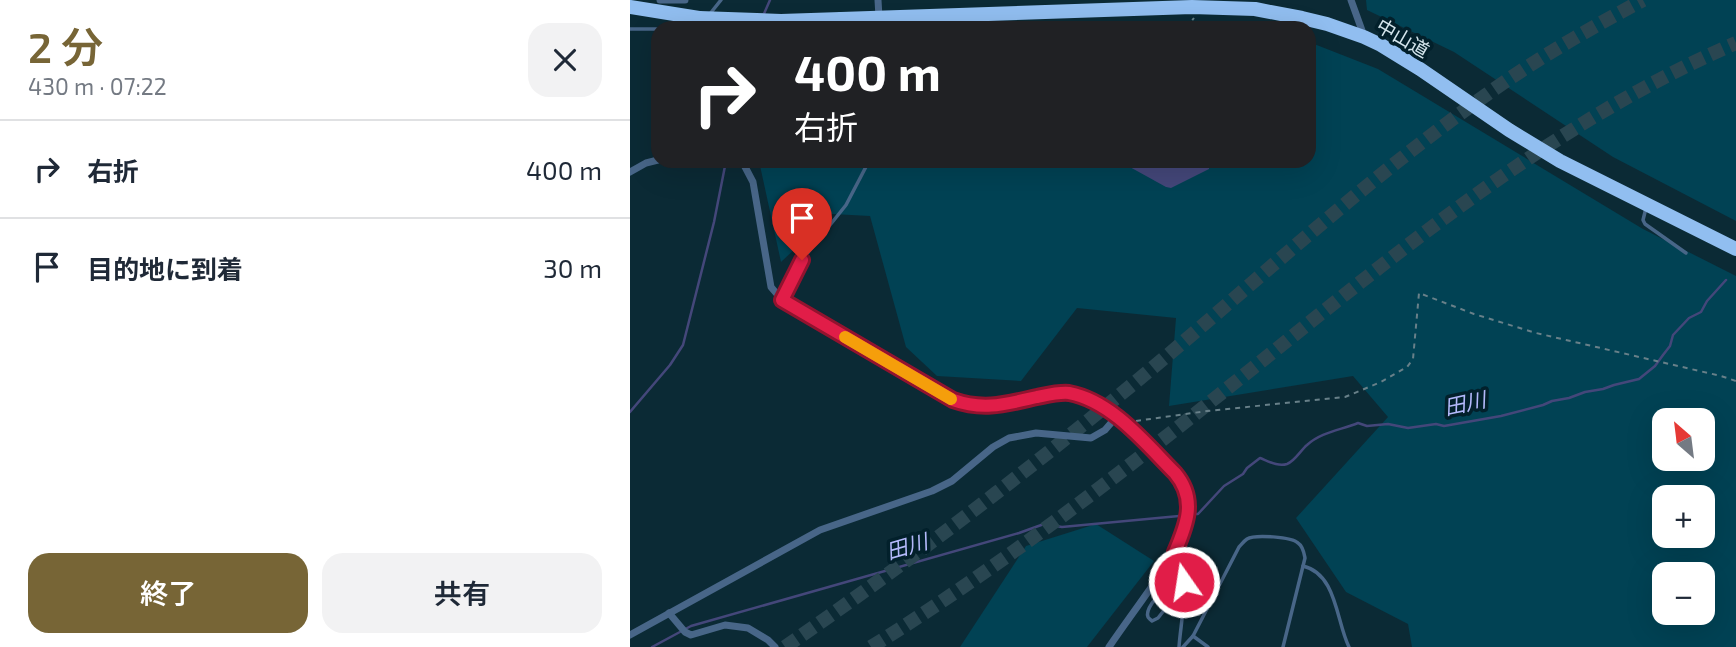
<!DOCTYPE html>
<html lang="ja">
<head>
<meta charset="utf-8">
<style>
  :root { --surface:#fff; --page:#f2f2f3; --text:#1f2937; --muted:#747a83; --line:#e0e1e3; --accent:#776536 }
  body { margin:0; font-family:"Exo 2","Noto Sans JP",sans-serif; background:var(--page); color:var(--text); height:100vh; display:flex; flex-direction:column; font-size:26px; white-space:nowrap }
  * { box-sizing:border-box; margin:0 }
  p { font-size:23px; color:var(--muted) }
  .icon { flex:none; width:38px; height:38px; fill:none; stroke:currentColor; stroke-width:2; stroke-linecap:round; stroke-linejoin:round }
  .map { position:relative; flex:1; overflow:hidden }
  .drawer { display:flex; flex-direction:column; background:var(--surface); width:630px }
  .drawer>* { flex:none }
  .hud { position:absolute; left:21px; top:21px; width:665px; height:147px; border-radius:21px; box-shadow:0 7px 28px #0002; background:#202124; color:#fff; overflow:hidden }
  .needle { width:46px; rotate:332deg }
  .fabs { position:absolute; left:1022px; top:408px; display:grid; gap:14px }
  .fabs a { display:grid; place-items:center; width:63px; height:63px; border-radius:14px; background:var(--surface); box-shadow:0 7px 28px #0002; font-size:35px }
  .pin { position:absolute; display:grid; place-items:center; width:60px; height:60px; color:#fff; margin:-72px -30px; border-radius:50% 50% 50% 0; rotate:-45deg; box-shadow:0 0 7px #0007 }
  .pin .icon { rotate:45deg }
  .me { position:absolute; width:77px; margin:-38px; rotate:347deg; stroke-linejoin:round; filter:drop-shadow(0 0 5px #0008) }
  .turn { display:flex; align-items:center; gap:24px; height:147px; padding:0 28px; font-size:32px }
  .turn .icon { width:91px; height:91px; stroke-width:2.5 }
  .turn b { display:block; font-size:49px; line-height:60px }
  .round { display:grid; place-items:center; flex:none; width:74px; height:74px; border-radius:21px; background:var(--page) }
  .summary { display:flex; align-items:center; justify-content:space-between; height:119px; padding:0 28px }
  h1 { font-size:42px; font-weight:600; line-height:52px; color:var(--accent) }
  .cta { display:flex; gap:14px; margin-top:auto; padding:14px 28px }
  .cta a { flex:1; height:80px; border-radius:21px; background:var(--accent); color:#fff; font-size:28px; font-weight:600; line-height:80px; text-align:center }
  .cta a+a { background:var(--page); color:var(--text) }
  ul { padding:0; list-style:none }
  li { display:flex; align-items:center; gap:21px; height:98px; padding:0 28px; border-top:2px solid var(--line) }
  li div { flex:1 }
  li b { display:block; font-size:26px }
  li em { font-style:normal }
  main { display:flex; flex:1; min-height:0 }
  .map>svg:first-child { display:block }
  .green { fill:#014254; fill-rule:evenodd }
  .water { fill:#44477a }
  .lines { fill:none; stroke-linecap:round; stroke-linejoin:round }
  .stream { stroke:#44477a; stroke-width:2.5 }
  .highway-tunnel { stroke:#294651; stroke-width:14; stroke-dasharray:14 7; stroke-linecap:butt }
  .path { stroke:#688089; stroke-width:2; stroke-dasharray:5 5; stroke-linecap:butt }
  .lane { stroke:#486688; stroke-width:3.5 }
  .street { stroke:#486688; stroke-width:7 }
  .highway { stroke:#91bef0; stroke-width:14 }
  .highway-bridge { stroke:#91bef0; stroke-width:14 }
  .route-casing { stroke:#92132f; stroke-width:18 }
  .route { stroke:#e11d48; stroke-width:12 }
  .slow { stroke:#f59e0b; stroke-width:12 }
  .labels { text-anchor:middle; stroke-width:7; stroke-linejoin:round; paint-order:stroke }
  .street-label { font-size:19px; fill:#d5e6ed; stroke:#02202b }
  .water-label { font-size:21px; font-style:italic; fill:#b3b9fb; stroke:#02202b }
</style>
</head>
<body>
<main>
<section class="drawer">
<div class="summary"><div><h1>2 分</h1><p>430 m · 07:22</p></div><a class="round"><svg class="icon" aria-label="close" viewBox="0 0 24 24"><path d="M6 6l12 12M18 6L6 18"/></svg></a></div>
<ul>
<li><svg class="icon" aria-label="right" viewBox="0 0 24 24"><path d="M7 20v-9h11M14 6l5 5-5 5"/></svg><div><b>右折</b></div><em>400 m</em></li>
<li><svg class="icon" aria-label="arrive" viewBox="0 0 24 24"><path d="M6 21V4h12l-3 4 3 4H6"/></svg><div><b>目的地に到着</b></div><em>30 m</em></li>
</ul>
<div class="cta"><a>終了</a><a>共有</a></div>
</section>
<div class="map">
<svg width="1106" height="647" viewBox="0 0 1106 647">
  <rect width="100%" height="100%" fill="#0b2a35"/>
  <g class="green">
    <polygon points="736,0 1106,0 1106,221 983,157 824,52 737,10"/>
    <path d="M679,42L748,69L1013,229L1106,276V647H782L778,624L716,592L666,518L758,417L723,376L539,406L546,318L447,308L391,381L307,376L276,347L240,216L202,214L151,262L129,161H679ZM1034,420H1073V458H1034ZM1034,497H1073V536H1034ZM1034,574H1073V612H1034Z"/>
    <polygon points="466,524 524,561 457,647 330,647 396,546"/>
  </g>
  <polygon class="water" points="489,161 579,161 579,169 541,188 536,187"/>
  <g class="lines">
    <g class="stream">
      <polyline points="133,16 140,0"/>
      <polyline points="0,412 40,365 53,345 84,222 96,161"/>
      <path d="M566,514H568L594,486L613,474L617,468L630,458C638,461 648,467 657,464C665,461 670,451 677,445C691,432 711,430 728,423L737,426L758,424L778,428L806,424L814,426L871,416L913,405L922,401L939,398L955,392L973,389L984,385L1009,379L1025,366L1033,355L1040,346L1043,335L1059,318L1071,312L1077,301L1096,280"/>
      <polyline points="22,647 61,626 389,533 414,524 432,527 549,516"/>
    </g>
    <g class="highway-tunnel">
      <path d="M155,647C287,556 415,458 538,355C642,267 744,174 856,95C906,59 959,29 1013,0"/>
      <path d="M241,647C375,564 500,466 623,368C774,247 926,121 1106,43"/>
    </g>
    <g class="path">
      <polyline points="556,28 564,18"/>
      <polyline points="506,421 577,411 715,397 751,382 777,367 783,359 789,293 844,314 906,333 1091,376 1106,381"/>
    </g>
    <g class="lane">
      <polyline points="79,15 91,0"/>
      <polyline points="0,29 28,29"/>
      <polyline points="1016,208 1013,220 1015,224 1056,253"/>
      <polyline points="153,298 172,260 216,205 239,161"/>
      <path d="M546,553C561,579 551,618 549,647"/>
      <path d="M673,566C707,574 706,621 719,647"/>
      <path d="M554,585L528,618L522,621C520,619 518,618 518,617C515,610 527,595 533,592C537,589 540,590 545,591L554,582"/>
      <polyline points="563,636 578,647"/>
      <path d="M553,647L563,636L609,547C612,544 614,541 617,539C625,534 662,537 668,543C673,546 674,553 675,558L653,647"/>
    </g>
    <g class="street">
      <polyline points="30,0 55,0"/>
      <polyline points="248,0 249,17"/>
      <polyline points="721,0 734,36"/>
      <path d="M106,161L113,163L123,182L141,287L152,300L323,400C355,411 375,404 407,397C417,395 429,392 439,393C483,401 515,443 545,473C577,512 543,556 520,589C506,609 492,628 479,647"/>
      <polyline points="0,172 16,163 28,160"/>
      <polyline points="39,613 55,632 61,635 95,625 118,628 138,640 145,647"/>
      <polyline points="0,635 190,530 302,491 322,481 363,447 379,438 406,433 461,438 475,430 487,416"/>
    </g>
    <g class="highway">
      <polyline points="0,7 69,18"/>
      <polyline points="211,19 562,7 625,9 672,18 697,24 734,37 751,45 790,69 879,130 930,161 1106,249"/>
    </g>
    <polyline class="highway-bridge" points="69,18 151,21 211,19"/>
  </g>
  <g class="lines">
    <defs>
      <path id="route" d="M172,260L152,300L323,400C354,411 376,404 407,397C417,395 429,392 439,393C482,401 516,444 545,473C567,499 557,524 545,552L551,561L554,582"/>
    </defs>
    <use href="#route" class="route-casing"/>
    <use href="#route" class="route"/>
    <polyline class="slow" points="215,337 321,399"/>
  </g>
  <g class="labels">
    <g class="street-label">
      <text transform="translate(773 38) rotate(30)" y="7">中山道</text>
    </g>
    <g class="water-label">
      <text transform="translate(835 404) rotate(-12)" y="7">田川</text>
      <text transform="translate(277 547) rotate(-16)" y="7">田川</text>
    </g>
  </g>
</svg>
<div class="fabs">
<a><svg class="needle" viewBox="-14 -14 28 28"><path d="M0-13l5 13h-10z" fill="#e53935"/><path d="M0 13l5-13h-10z" fill="#747a83"/></svg></a>
<a>+</a>
<a>−</a>
</div>
<div class="pin" style="left:172px;top:260px;background:#d93025"><svg class="icon" aria-label="arrive" viewBox="0 0 24 24"><path d="M6 21V4h12l-3 4 3 4H6"/></svg></div>
<svg class="me" style="left:554px;top:582px" viewBox="-20 -20 40 40"><circle r="17" fill="#e11d48" stroke="#fff" stroke-width="3"/><path d="M0-11L8 9 0 5-8 9z" fill="#fff"/></svg>
<div class="hud">
<div class="turn"><svg class="icon" aria-label="right" viewBox="0 0 24 24"><path d="M7 20v-9h11M14 6l5 5-5 5"/></svg><div><b>400 m</b>右折</div></div>
</div>
</div>
</main>
</body>
</html>
